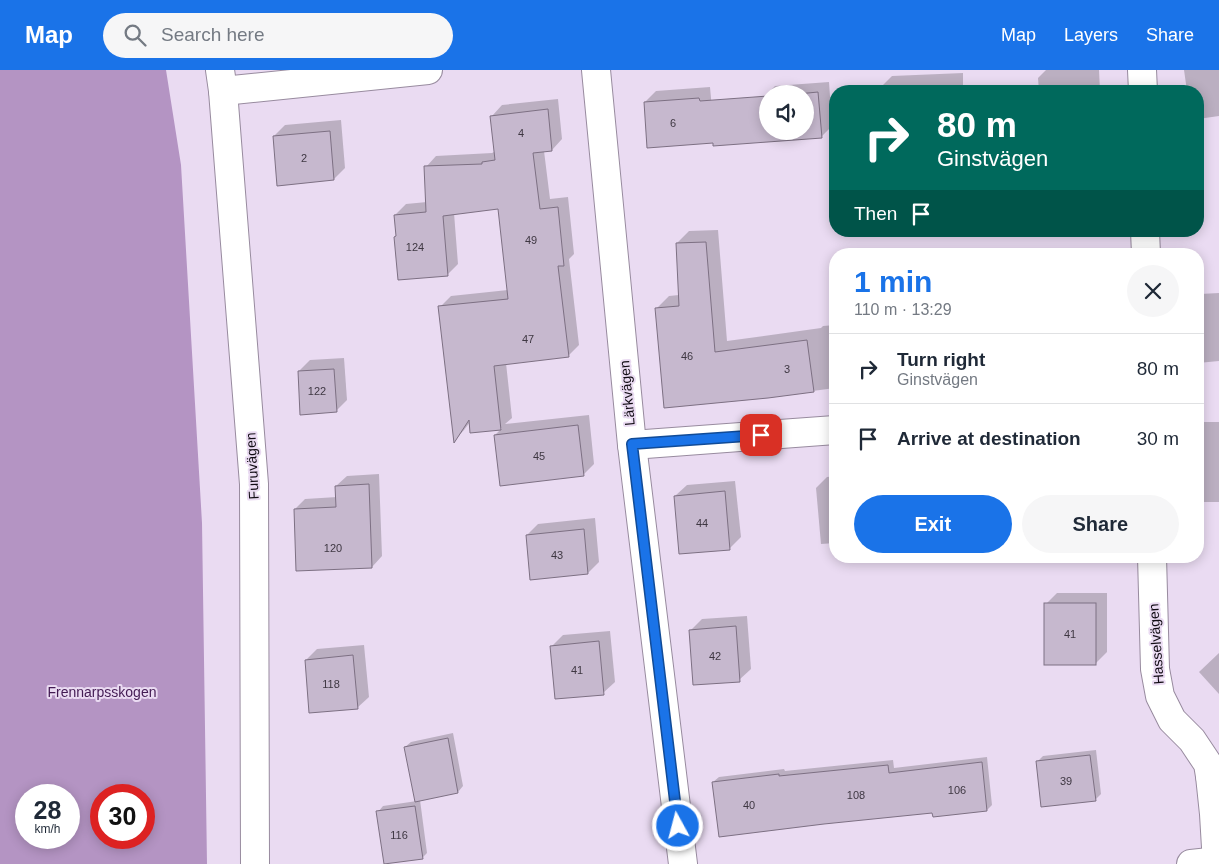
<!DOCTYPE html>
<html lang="en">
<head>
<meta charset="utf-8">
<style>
  :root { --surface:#fff; --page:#f6f6f7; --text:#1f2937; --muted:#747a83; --line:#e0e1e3; --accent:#1a73e8 }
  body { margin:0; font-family:Arial,sans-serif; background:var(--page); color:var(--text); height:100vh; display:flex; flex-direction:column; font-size:19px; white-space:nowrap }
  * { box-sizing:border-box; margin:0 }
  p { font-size:16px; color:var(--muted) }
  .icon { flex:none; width:28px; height:28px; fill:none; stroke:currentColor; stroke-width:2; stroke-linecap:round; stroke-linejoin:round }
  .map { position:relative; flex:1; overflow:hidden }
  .sheet { position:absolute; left:829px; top:178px; width:375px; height:315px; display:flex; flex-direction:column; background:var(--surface); border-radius:20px; box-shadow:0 2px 12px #0003 }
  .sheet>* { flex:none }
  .top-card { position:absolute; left:829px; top:15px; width:375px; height:152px; border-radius:20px; box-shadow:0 2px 12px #0003; background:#00695c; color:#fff; overflow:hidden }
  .fabs { position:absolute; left:759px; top:15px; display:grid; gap:10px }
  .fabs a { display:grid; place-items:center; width:55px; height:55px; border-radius:50%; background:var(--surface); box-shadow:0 2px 12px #0003; font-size:25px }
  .speed { position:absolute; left:15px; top:714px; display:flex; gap:10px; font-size:25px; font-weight:700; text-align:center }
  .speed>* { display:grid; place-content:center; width:65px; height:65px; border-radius:50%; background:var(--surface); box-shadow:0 2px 12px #0003; line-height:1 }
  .speed small { font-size:12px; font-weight:400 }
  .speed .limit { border:8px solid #d22; background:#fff; color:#111 }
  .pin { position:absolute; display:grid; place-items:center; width:42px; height:42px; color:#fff; margin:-21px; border-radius:10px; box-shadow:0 2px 8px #0006 }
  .me { position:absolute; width:55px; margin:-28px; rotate:353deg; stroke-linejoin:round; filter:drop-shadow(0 0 4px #0008) }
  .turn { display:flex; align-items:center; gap:18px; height:105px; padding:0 25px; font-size:22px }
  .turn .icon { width:65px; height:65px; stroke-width:2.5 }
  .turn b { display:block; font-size:35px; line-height:42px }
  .then { display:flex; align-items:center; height:48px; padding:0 25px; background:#0003; gap:10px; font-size:19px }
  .round { display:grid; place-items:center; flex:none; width:52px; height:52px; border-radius:26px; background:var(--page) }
  .headline { display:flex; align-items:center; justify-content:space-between; height:85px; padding:0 25px }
  h1 { font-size:30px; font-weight:600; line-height:38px; color:var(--accent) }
  .cta { display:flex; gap:10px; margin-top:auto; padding:10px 25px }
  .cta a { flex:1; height:58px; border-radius:30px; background:var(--accent); color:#fff; font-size:20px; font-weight:600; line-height:58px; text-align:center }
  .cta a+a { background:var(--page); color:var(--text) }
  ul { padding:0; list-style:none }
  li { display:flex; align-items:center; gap:15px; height:70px; padding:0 25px; border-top:1px solid var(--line) }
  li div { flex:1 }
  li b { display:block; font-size:19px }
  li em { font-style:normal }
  header { display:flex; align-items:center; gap:30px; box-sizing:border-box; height:70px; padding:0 25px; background:var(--accent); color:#fff }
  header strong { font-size:24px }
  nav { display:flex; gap:28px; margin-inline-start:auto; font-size:18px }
  .search { width:350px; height:45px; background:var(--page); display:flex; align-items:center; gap:12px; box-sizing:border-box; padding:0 18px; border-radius:28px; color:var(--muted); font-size:19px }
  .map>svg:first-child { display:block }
  .forest { fill:#b494c3; fill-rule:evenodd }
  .shadow { fill:#0003; fill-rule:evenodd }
  .building { fill:#c6b8ce; stroke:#7d7083 }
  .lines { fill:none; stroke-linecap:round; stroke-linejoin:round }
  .minor-casing { stroke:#988b9f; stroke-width:30 }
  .tertiary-casing { stroke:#988b9f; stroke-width:30 }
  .minor { stroke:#fff; stroke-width:28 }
  .tertiary { stroke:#fff; stroke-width:28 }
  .route-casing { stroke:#114b97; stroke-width:12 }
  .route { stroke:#1a73e8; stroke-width:9 }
  .labels { text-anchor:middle; stroke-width:4; stroke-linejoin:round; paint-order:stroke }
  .number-label { font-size:11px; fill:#3e3742 }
  .street-label { font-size:14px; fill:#110c14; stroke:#eadbf2 }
  .park-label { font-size:14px; fill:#431b53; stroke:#eadbf2 }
</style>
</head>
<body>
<header>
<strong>Map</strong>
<div class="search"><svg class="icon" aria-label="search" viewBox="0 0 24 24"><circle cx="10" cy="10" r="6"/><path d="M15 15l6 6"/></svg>Search here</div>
<nav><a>Map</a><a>Layers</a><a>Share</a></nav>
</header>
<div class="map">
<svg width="1219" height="794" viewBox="0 0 1219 794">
  <rect width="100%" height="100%" fill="#eadbf2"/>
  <path class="forest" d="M0,0H166L181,95L202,453L207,794H0ZM26,725H69V768H26ZM101,725H144V768H101Z"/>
  <g class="shadow">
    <polygon points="1046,0 1099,0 1100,21 1039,21 1038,8"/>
    <polygon points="1184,0 1219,0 1219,46 1198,49 1198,21 1187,21"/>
    <polygon points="963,3 963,21 881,21 881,17 892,6"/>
    <path d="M829,12L832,56L821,67L767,71L764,27L775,16ZM768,24H805V61H768Z"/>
    <polygon points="710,17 714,61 645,32 656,21"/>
    <polygon points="558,29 562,69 552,80 544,81 550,129 568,127 574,184 569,189 579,275 568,286 506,293 512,348 505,354 589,345 594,394 583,405 495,365 502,358 471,362 470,352 464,360 455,370 440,237 451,226 508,220 500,138 454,143 458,194 448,204 397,166 395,145 406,134 427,132 426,97 436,86 492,83 496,81 492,46 502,35"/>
    <polygon points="341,50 345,98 334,109 274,66 285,55"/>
    <polygon points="718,160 727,271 821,258 823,256 835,255 835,318 768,327 656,239 669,226 679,225 677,173 689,161"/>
    <polygon points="1219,223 1219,291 1198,293 1198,226 1200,224"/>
    <polygon points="344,288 347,330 336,341 299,301 310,290"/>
    <rect x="1198" y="352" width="21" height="80"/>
    <polygon points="379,404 382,486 372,497 295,439 305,429 337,427 336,416 347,406"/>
    <polygon points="835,406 835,473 821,474 816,418 827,407"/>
    <polygon points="735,411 741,467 729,479 675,426 687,415"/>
    <polygon points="595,448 599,492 588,503 527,465 538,454"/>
    <polygon points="1057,523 1107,523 1107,582 1095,594 1046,534"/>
    <polygon points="747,546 751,599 739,610 691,560 702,549"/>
    <polygon points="610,561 615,612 603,623 551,577 563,565"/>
    <polygon points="364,575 369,627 357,638 306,590 317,579"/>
    <polygon points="1219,583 1219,624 1199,602"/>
    <polygon points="453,663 463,716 458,722 420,730 427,783 422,788 378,742 383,736 417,731 405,677 411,672"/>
    <polygon points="1096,680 1101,724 1095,730 1037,692 1043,686"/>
    <polygon points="987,687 992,735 987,740 933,742 713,712 719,707 784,699 785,701 893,690 894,698"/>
  </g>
  <g class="building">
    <polygon points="818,22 822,68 713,76 713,73 647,78 644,32 699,28 700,31 768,26 768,61 805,61 805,24 798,24"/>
    <polygon points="548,39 552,81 533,83 540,139 558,137 564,196 558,196 569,287 494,296 501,360 470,363 469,350 454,373 438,236 508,229 498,139 443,146 448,206 398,210 394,167 396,166 394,145 426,142 424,96 482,94 482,92 495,90 490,46"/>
    <polygon points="330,61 334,110 277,116 273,66"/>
    <polygon points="706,172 715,282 807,270 814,322 768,328 664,338 655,238 679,236 676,173"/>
    <polygon points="334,299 337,342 300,345 298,301"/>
    <polygon points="578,355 584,406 500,416 494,365"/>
    <polygon points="369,414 372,498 296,501 294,439 336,437 335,416"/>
    <polygon points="725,421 730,480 679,484 674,426"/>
    <polygon points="584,459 588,504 530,510 526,465"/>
    <rect x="1044" y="533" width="52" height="62"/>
    <polygon points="736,556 740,612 693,615 689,560"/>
    <polygon points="599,571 604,625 555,629 550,576"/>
    <polygon points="353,585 358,639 309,643 305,590"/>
    <polygon points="448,668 458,723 415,732 404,677"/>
    <polygon points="1090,685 1096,731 1041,737 1036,691"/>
    <polygon points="982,692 987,741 933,747 932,743 824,754 719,767 712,712 779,704 779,706 888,695 889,703"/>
    <polygon points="415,736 423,789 384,794 376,741"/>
  </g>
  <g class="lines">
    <defs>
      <g id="minor">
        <polyline points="220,0 223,21 254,414 255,794"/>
        <polyline points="596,0 632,375 683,794"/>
        <polyline points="1142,0 1143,21"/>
        <polyline points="223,21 428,0"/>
        <polyline points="1145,161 1146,184"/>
        <polyline points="632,375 835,360"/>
        <polyline points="1152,486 1155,599 1160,626 1172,650 1192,670 1208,694 1210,706"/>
        <polyline points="1217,794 1214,744 1210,706 1219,703"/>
      </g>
      <polyline id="tertiary" points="1191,794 1219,791"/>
    </defs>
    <use href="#minor" class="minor-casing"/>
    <use href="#tertiary" class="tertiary-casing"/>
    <use href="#minor" class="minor"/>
    <use href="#tertiary" class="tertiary"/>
  </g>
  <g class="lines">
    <defs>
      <polyline id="route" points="678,756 632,374 761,365"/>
    </defs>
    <use href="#route" class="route-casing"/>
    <use href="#route" class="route"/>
  </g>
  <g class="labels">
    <g class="number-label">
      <text x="673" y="57">6</text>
      <text x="521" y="67">4</text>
      <text x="304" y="92">2</text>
      <text x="531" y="174">49</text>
      <text x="415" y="181">124</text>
      <text x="528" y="273">47</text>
      <text x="687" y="290">46</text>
      <text x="787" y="303">3</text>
      <text x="317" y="325">122</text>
      <text x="539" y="390">45</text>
      <text x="702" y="457">44</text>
      <text x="333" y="482">120</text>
      <text x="557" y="489">43</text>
      <text x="1070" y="568">41</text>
      <text x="715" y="590">42</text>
      <text x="577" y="604">41</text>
      <text x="331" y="618">118</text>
      <text x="1066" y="715">39</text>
      <text x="957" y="724">106</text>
      <text x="856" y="729">108</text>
      <text x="749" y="739">40</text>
      <text x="399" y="769">116</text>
    </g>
    <g class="street-label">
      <text transform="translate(627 323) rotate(-95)" y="5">Lärkvägen</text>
      <text transform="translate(252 396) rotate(-93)" y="5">Furuvägen</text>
      <text transform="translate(1156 574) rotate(-94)" y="5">Hasselvägen</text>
    </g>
    <g class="park-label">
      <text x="102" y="627">Frennarpsskogen</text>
    </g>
  </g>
</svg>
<div class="fabs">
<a><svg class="icon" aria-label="sound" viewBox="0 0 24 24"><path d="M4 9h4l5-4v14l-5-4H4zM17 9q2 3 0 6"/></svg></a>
</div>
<div class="speed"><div>28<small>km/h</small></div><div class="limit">30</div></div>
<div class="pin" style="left:761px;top:365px;background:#d93025"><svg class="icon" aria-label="arrive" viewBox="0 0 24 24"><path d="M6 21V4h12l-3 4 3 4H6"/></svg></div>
<svg class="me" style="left:678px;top:756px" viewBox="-20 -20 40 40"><circle r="17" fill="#1a73e8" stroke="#fff" stroke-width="3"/><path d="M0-11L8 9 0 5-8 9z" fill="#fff"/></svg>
<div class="top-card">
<div class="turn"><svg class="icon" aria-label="right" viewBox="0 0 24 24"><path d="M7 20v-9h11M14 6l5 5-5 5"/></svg><div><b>80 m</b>Ginstvägen</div></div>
<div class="then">Then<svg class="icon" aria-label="arrive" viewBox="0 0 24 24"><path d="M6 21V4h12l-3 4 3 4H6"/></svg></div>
</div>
<section class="sheet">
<div class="headline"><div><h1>1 min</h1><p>110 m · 13:29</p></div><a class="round"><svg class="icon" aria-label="close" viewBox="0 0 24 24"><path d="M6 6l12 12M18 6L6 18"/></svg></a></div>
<ul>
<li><svg class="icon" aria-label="right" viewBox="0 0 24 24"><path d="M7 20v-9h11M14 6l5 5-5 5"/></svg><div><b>Turn right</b><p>Ginstvägen</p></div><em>80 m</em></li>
<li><svg class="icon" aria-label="arrive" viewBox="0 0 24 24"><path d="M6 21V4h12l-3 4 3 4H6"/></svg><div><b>Arrive at destination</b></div><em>30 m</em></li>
</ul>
<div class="cta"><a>Exit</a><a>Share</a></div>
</section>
</div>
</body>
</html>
